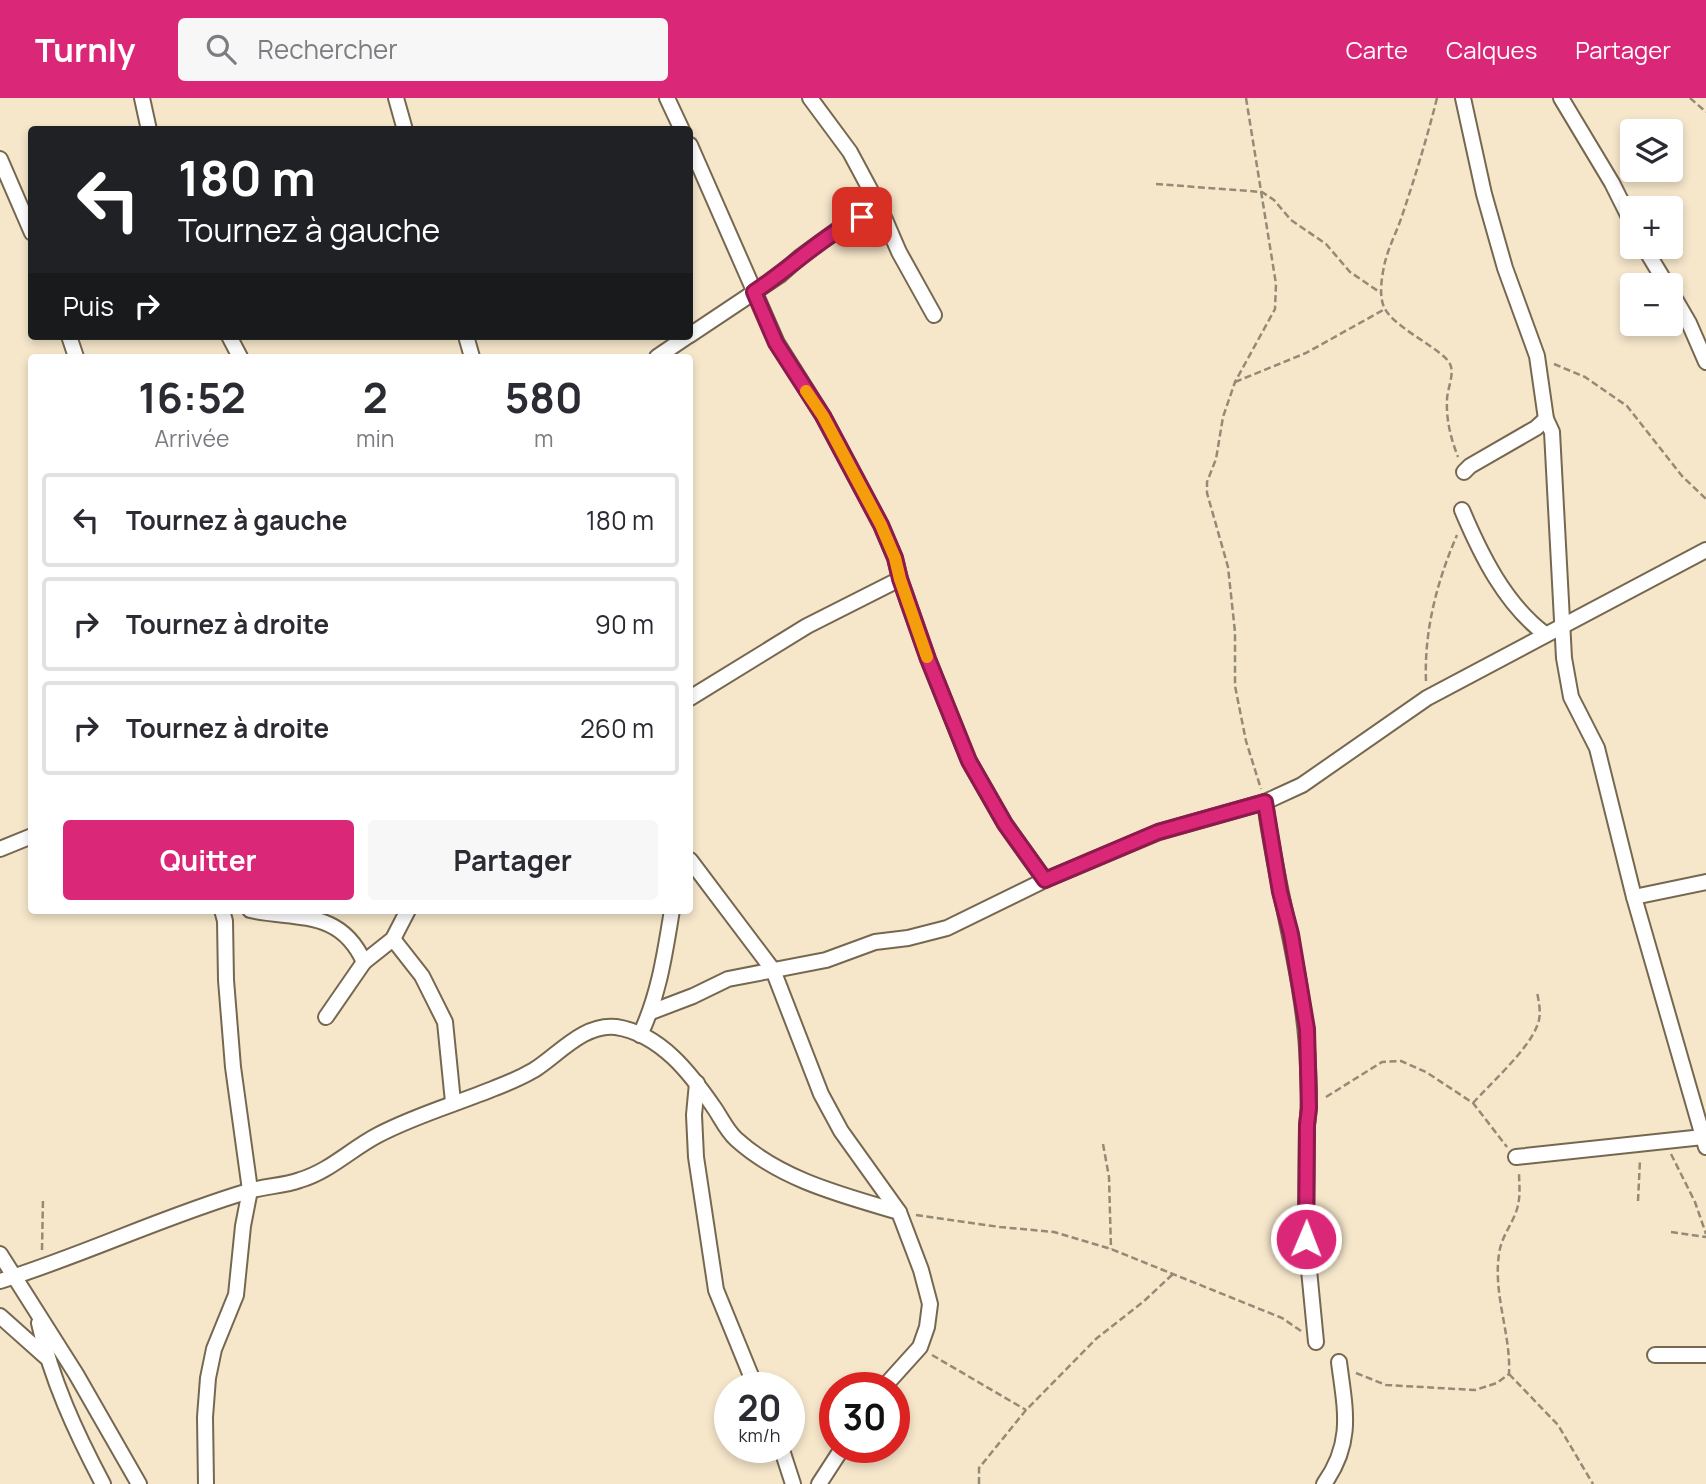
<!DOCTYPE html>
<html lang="fr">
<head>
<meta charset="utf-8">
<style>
  :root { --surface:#fff; --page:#f7f7f7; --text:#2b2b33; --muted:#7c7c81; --line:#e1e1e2; --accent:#db2777 }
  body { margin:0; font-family:Manrope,sans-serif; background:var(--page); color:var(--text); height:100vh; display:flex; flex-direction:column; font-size:26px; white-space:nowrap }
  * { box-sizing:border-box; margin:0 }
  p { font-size:23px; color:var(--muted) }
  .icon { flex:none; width:38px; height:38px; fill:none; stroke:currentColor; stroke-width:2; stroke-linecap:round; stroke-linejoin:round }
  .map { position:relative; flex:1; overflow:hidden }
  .details { position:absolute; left:28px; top:256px; width:665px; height:560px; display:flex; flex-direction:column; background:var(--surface); border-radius:7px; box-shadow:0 4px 10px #0003 }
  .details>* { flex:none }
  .top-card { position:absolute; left:28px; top:28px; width:665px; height:214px; border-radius:7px; box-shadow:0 4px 10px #0003; background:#202124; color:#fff; overflow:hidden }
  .buttons { position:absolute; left:1620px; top:21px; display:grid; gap:14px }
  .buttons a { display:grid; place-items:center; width:63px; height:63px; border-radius:7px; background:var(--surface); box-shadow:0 4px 10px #0003; font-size:35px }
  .speed { position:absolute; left:714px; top:1274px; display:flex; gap:14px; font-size:35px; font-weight:700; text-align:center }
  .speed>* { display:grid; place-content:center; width:91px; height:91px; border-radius:50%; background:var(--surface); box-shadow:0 4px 10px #0003; line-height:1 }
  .speed small { font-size:18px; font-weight:400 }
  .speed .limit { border:10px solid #d22; background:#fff; color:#111 }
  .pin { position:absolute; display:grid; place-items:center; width:60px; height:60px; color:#fff; margin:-30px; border-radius:14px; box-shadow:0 4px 10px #0006 }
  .me { position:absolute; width:77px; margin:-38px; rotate:1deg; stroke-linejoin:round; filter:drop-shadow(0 0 5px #0008) }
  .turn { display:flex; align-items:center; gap:24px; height:147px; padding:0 35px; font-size:32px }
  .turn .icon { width:91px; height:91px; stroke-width:2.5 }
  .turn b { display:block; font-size:49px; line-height:60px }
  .then { display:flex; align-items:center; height:66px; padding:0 35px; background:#0003; gap:14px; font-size:26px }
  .eta { display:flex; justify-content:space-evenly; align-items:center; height:119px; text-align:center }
  .eta b { font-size:42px; font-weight:700; line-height:49px }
  .primary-button { display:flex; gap:14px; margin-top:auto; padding:14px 35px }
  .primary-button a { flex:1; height:80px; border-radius:7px; background:var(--accent); color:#fff; font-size:28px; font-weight:700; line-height:80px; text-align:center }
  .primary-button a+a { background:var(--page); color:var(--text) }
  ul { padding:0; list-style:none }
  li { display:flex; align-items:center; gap:21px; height:94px; margin:0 14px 10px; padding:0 21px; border:4px solid var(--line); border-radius:7px }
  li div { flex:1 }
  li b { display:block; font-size:26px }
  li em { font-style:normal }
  header { display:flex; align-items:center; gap:42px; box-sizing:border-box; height:98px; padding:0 35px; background:var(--accent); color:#fff }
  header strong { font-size:33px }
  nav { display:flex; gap:38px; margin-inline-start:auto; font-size:24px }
  .search { width:490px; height:63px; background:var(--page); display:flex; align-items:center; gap:18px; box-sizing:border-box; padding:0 24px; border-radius:7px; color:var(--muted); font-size:26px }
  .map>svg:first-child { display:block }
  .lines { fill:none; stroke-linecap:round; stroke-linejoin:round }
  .street-casing { stroke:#766850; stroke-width:18 }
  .path { stroke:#948a76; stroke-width:2.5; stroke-dasharray:7 3.5; stroke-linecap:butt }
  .street { stroke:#fff; stroke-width:14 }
  .route-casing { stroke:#8e194d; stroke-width:18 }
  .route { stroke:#db2777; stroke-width:12 }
  .slow { stroke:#f59e0b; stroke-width:12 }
</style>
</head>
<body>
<header>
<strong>Turnly</strong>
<div class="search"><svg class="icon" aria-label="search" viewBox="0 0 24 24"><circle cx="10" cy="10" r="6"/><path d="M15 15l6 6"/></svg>Rechercher</div>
<nav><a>Carte</a><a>Calques</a><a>Partager</a></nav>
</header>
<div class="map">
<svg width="1706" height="1386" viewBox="0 0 1706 1386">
  <rect width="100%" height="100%" fill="#f6e7cb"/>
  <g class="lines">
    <defs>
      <g id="street">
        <polyline points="142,0 149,32"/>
        <polyline points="396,0 405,32"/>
        <polyline points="667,0 682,32"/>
        <polyline points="810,0 850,54 880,110 899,154 934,217"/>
        <polyline points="1463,0 1484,96 1505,170 1537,258 1546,321 1552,334 1564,560 1571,599 1597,650 1634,799 1706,1049"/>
        <polyline points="1561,0 1612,85 1633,127"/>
        <polyline points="690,47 777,245 823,318 881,427 895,460 900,481 928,561 969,663 1005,726 1045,782"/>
        <polyline points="0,61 32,135"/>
        <polyline points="1644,149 1667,187"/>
        <polyline points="1671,194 1689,225 1706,264"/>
        <polyline points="690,237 780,177 800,159 844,127 880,110"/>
        <polyline points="69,238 76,259"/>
        <polyline points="229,238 240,259"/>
        <polyline points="466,238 472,259"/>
        <polyline points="657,259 688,238"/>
        <polyline points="1464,374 1470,368 1536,330 1546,321"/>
        <path d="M1462,412C1481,457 1505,506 1545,536"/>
        <polyline points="690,600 807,528 900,481"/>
        <path d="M1265,704C1276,793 1305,878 1308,968C1309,988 1310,1007 1307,1027L1306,1141L1316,1244"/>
        <polyline points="0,751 32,738"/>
        <polyline points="690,762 773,872 821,996 841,1033 899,1114 921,1172 930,1206 927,1229 920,1249 883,1290"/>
        <polyline points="1634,799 1706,784"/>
        <path d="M250,812C298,822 340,811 364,864"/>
        <polyline points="393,841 422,878 445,924 453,1004"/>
        <polyline points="651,914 693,898 728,881 826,862 875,844 908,840 947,830 1045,782 1159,734 1265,704 1302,687 1427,600 1706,452"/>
        <polyline points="326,919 364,864 393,841 408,812"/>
        <path d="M640,937C659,897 665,855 672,812"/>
        <polyline points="697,985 694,1017 696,1059 716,1192 756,1290"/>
        <polyline points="1516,1059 1703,1039"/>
        <polyline points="0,1156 76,1276 139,1386"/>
        <path d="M0,1183C84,1157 164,1118 249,1093C265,1088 284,1088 300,1082C330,1073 351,1051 378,1037C416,1017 456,1006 495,990C508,985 522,979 534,972C558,957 584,925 616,929C661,936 691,976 715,1011C721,1020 727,1033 736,1041C781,1082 842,1097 899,1114"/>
        <polyline points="0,1218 46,1259"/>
        <path d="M39,1225C51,1281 76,1335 103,1386"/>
        <polyline points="1655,1257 1706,1257"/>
        <polyline points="781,1349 793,1386"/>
        <polyline points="206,1386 205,1319 208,1280 214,1251 236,1197 243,1128 250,1092 233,969 226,882 225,823 222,812"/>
        <polyline points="819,1386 843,1349"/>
        <path d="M1324,1386C1354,1344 1345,1311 1339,1264"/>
      </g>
    </defs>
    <use href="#street" class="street-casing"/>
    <g class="path">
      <polyline points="1246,0 1276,186 1275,211 1235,284 1223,319 1216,361 1207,384 1207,395 1228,469 1235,534 1235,588 1246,643 1261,691"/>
      <path d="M1437,0C1427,40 1415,79 1402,118C1397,133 1389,148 1385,164C1382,177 1378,199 1385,211C1396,231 1444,252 1450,266C1455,276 1447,291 1447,302C1446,322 1451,341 1458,359"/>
      <polyline points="1690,0 1706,14"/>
      <polyline points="1156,86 1262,94 1274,102 1291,122 1326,146 1350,174 1381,195"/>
      <polyline points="1554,266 1585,279 1627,308 1682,378 1706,401"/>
      <polyline points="1235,284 1306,255 1385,211"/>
      <path d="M1426,583C1424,533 1437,483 1457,437"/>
      <polyline points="1326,999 1382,964 1401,963 1426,974 1473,1005 1507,1049"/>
      <path d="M1473,1005C1491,985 1528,952 1537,928C1542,917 1539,905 1537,894"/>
      <polyline points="1103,1046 1109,1079 1111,1151"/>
      <polyline points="1671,1056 1695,1104 1706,1136"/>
      <polyline points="1638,1103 1640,1062"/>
      <polyline points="916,1117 1000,1129 1054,1134 1111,1151 1282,1220 1301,1233"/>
      <polyline points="1671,1134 1706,1139"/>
      <polyline points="42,1152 43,1100"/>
      <polyline points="932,1257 1026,1312"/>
      <path d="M1356,1275L1386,1287L1475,1292L1497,1285L1509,1276C1511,1236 1493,1197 1499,1156C1501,1139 1512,1127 1517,1111C1521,1098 1519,1086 1519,1073"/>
      <polyline points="1509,1276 1558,1327 1593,1386"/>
      <polyline points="979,1386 979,1370 1026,1312 1097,1240 1143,1204 1173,1176"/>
    </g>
    <use href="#street" class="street"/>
  </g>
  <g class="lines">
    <defs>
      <path id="route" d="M862,119C822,138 791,170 754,194L776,245L823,318L881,427L895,460L900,481L928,561L969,663L1005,726L1045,782L1158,734L1265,704L1280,794L1291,836L1307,931L1309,1010L1307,1027L1306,1141"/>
    </defs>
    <use href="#route" class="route-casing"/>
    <use href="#route" class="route"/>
    <polyline class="slow" points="806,293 823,318 881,427 895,460 900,481 927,559"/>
  </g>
</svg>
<div class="buttons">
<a><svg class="icon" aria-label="layers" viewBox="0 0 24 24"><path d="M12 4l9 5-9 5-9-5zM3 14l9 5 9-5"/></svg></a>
<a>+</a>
<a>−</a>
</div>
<div class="speed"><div>20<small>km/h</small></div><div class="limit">30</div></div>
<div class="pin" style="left:862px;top:119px;background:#d93025"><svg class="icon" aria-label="arrive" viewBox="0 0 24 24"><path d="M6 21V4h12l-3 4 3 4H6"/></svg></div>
<svg class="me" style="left:1306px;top:1141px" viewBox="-20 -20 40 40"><circle r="17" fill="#db2777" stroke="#fff" stroke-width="3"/><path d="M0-11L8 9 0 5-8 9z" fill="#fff"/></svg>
<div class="top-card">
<div class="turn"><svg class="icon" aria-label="left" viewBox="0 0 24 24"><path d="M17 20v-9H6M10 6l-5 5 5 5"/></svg><div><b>180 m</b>Tournez à gauche</div></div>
<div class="then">Puis<svg class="icon" aria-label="right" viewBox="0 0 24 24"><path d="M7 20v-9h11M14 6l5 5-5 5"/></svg></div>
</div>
<section class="details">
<div class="eta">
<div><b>16:52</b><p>Arrivée</p></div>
<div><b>2</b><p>min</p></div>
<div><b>580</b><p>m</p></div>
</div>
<ul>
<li><svg class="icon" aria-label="left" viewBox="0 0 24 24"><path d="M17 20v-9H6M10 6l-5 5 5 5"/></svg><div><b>Tournez à gauche</b></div><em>180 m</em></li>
<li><svg class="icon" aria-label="right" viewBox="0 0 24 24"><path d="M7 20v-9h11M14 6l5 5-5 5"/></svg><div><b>Tournez à droite</b></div><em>90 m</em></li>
<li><svg class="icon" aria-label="right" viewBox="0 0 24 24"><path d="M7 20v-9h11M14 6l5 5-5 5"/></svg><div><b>Tournez à droite</b></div><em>260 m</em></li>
</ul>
<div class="primary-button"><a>Quitter</a><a>Partager</a></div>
</section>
</div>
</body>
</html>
